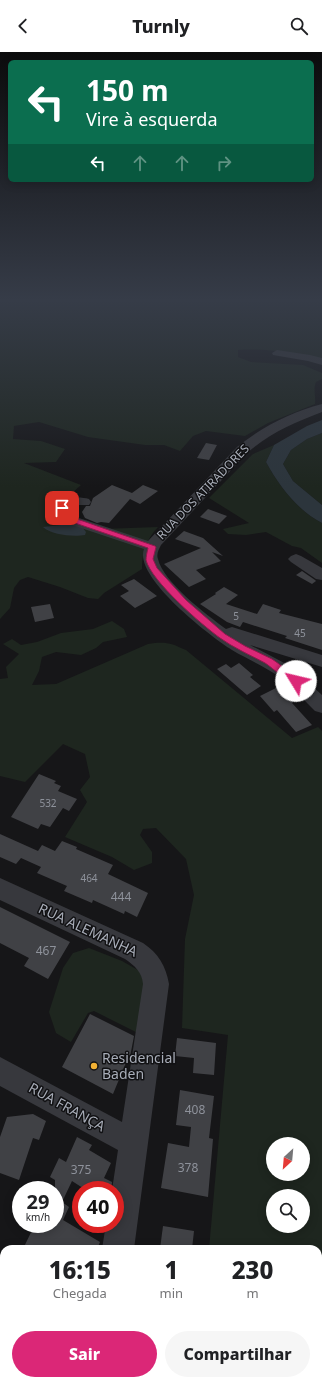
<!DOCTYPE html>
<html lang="pt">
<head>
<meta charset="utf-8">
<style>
  :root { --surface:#fff; --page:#f6f6f6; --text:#202124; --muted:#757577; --accent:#db2777 }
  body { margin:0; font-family:"Noto Sans",sans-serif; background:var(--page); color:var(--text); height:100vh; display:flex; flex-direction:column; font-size:15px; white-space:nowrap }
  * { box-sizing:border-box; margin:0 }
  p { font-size:13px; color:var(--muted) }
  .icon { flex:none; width:22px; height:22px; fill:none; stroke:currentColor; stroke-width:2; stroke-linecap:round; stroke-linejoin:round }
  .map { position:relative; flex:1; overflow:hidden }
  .side { position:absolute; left:0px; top:1193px; width:322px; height:140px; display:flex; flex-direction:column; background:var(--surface); border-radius:12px 12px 0 0; box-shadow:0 2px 10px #0003 }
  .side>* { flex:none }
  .top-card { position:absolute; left:8px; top:8px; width:306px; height:122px; border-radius:6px; box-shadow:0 2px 10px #0003; background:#0b6e4f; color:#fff; overflow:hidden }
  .needle { width:26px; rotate:206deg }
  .buttons { position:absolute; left:266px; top:1085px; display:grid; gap:8px }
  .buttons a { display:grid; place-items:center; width:44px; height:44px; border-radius:50%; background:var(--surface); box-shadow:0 2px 10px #0003; font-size:20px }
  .speed { position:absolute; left:12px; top:1129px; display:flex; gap:8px; font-size:20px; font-weight:700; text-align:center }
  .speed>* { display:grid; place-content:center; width:52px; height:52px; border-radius:50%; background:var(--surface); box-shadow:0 2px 10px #0003; line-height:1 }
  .speed small { font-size:10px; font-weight:400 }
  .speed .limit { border:6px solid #d22; background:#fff; color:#111 }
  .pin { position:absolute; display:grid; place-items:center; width:34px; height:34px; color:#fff; margin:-17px; border-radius:8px; box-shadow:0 2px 6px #0006 }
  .me { position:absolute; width:44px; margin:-22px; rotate:306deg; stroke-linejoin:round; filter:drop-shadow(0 0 3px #0008) }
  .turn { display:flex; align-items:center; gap:14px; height:84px; padding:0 12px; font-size:18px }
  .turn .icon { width:52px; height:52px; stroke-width:2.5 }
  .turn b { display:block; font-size:28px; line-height:34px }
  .lanes { display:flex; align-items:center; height:38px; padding:0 12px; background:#0003; justify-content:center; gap:20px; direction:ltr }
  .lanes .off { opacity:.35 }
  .eta { display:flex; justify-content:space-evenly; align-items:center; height:68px; text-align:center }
  .eta b { font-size:24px; font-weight:800; line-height:28px }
  .primary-button { display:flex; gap:8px; margin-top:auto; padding:8px 12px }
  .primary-button a { flex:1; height:46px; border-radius:24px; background:var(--accent); color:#fff; font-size:16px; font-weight:800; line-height:46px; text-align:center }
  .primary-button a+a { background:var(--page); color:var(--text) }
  header { display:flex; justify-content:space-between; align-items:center; height:52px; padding:0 12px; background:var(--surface); font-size:18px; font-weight:800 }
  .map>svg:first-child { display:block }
  .green { fill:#1e261f; fill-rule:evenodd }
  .water { fill:#2c353c }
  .building { fill:#404145 }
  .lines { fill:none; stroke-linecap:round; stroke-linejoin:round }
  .minor { fill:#37383d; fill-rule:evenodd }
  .route { fill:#db2777; stroke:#8e194d }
  .poi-dot { fill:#f2b134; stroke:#111113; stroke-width:1.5 }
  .labels { text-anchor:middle; stroke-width:3; stroke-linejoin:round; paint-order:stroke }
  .number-label { font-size:10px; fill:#8e929b }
  .street-label { font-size:12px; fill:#a8adb8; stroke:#111113 }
  .near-number-label { font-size:12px; fill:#8e929b }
  .near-street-label { font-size:14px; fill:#a8adb8; stroke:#111113 }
  .near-poi-label { font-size:14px; fill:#a8adb8; stroke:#111113; text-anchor:start }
</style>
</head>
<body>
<header><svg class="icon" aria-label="back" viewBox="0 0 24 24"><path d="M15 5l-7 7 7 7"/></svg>Turnly<svg class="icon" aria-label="search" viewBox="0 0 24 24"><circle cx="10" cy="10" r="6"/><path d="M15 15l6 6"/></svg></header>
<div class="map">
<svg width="322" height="1333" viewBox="0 0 322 1333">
  <rect width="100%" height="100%" fill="#161618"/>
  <g class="green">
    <path d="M0,248H322V308C294,301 267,296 238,298V305L251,310L303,313L322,321V327L316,330C313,337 316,344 315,352L268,371L245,384L206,379L193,384L180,399L164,393H145L88,385L39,370L14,374L13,387L41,389L65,397L56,410L24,411L81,433L61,451L59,458L102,477L158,475C146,488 142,500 142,517L104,541L98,547L88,546L60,535L28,525L20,528L14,536L10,556L0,567Z"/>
    <polygon points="322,381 322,453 293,429 283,412 291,398 307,387"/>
    <path d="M274,393L266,410C279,434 297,458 322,471V511L301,496L292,494L266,480L246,483L228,482L223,477L249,471L209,446L253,402Z"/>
    <path d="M112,569L124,577L127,585L103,590L96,596L81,603L56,600L42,605L39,619L32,633L56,632L148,592C165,589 171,591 186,598L292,686L318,675L322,679V1333H197V1329H318V1197H209L228,983L182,976L185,887L194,843L186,807L156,776L143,777L140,783L152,800V811L134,818L112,805L65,785L87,750L80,738L90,725L85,702L63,692L25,730L0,724V627L8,626L6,615L19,602L3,592L12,587L21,593L37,590L61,581L93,577ZM273,1092H303V1122H273ZM273,1144H303V1174H273Z"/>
    <polygon points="89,896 122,909 143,921 144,935 138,981 94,959 88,961 71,990 56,981 49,960 63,916 73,901"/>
  </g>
  <g class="water">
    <path d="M322,368V381L307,387L291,398L283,412L293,429L322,453V471C297,458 279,434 266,410L274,393L307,374Z"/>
    <path d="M62,467L82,475L86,480L85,483C73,485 52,483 43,475L61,473L63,471L60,468Z"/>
  </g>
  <g class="building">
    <polygon points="206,391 217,393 209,408 197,406"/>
    <polygon points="112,433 132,441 143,433 158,439 140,452 130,447 109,471 101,470 97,471 85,466 82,460 86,454 90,454 93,446"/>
    <polygon points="208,457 227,464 219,472 200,465"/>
    <polygon points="184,479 203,486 223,504 212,500 221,509 196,518 206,527 189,535 164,512 201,496 175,487"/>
    <polygon points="302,519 315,528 316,529 312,532 296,523"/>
    <polygon points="134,527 157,544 135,556 120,544 129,539 121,533"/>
    <polygon points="224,535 238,543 226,552 257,562 263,552 281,558 279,561 322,572 322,598 285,586 287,584 243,570 240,575 227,570 200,552 216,542 215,541"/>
    <polygon points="50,552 54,566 35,570 31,555"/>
    <polygon points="239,611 253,623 250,625 261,634 247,643 217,617 226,612 231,616"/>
    <polygon points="280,634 295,649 292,651 312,673 296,680 277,658 274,660 260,644"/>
    <polygon points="39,722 56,729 54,731 61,734 58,739 77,747 69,759 63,756 50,775 41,772 38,777 11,765"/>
    <polygon points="0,782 38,799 42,793 55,799 62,789 77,795 76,797 113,813 108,822 148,841 137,865 125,859 124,862 93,848 92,851 64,839 67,834 37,821 41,815 21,806 16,812 0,805"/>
    <polygon points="0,855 70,890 48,927 24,914 29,906 0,891"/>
    <polygon points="90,962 134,984 130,1005 125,1013 113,1042 62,1015"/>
    <polygon points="177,986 216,991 214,1023 193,1021 194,1006 175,1004"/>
    <polygon points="180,1038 214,1044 209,1086 213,1087 208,1145 161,1136 168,1091 189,1095 191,1075 176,1073"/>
    <polygon points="33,1062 46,1069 39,1088 33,1086 19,1128 0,1121 0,1085 7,1065"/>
    <polygon points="77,1085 92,1093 89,1098 111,1111 104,1126 112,1130 111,1138 86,1138 72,1129 62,1150 69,1155 63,1168 100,1190 97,1197 23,1197 35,1172 55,1172 55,1128 50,1125 59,1106 66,1110"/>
    <polygon points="163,1174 194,1179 192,1197 160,1197"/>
  </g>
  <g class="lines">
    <g class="minor">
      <polygon points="277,298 310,303 322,306 322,313 308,309 273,303 272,301"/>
      <path d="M322,352V360C293,371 270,381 247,401L161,493C159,497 156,502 158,507C163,530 207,563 226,577L232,575L322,603V615L250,593L290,614L322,643V661L315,659C303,647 292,634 278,624C264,614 247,607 232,598C211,585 133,525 144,497L69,472L59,465L55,456C63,445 77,444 89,447L91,450L89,453H76L70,457V460L79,466L148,489L237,395C262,375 291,360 322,352Z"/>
      <polygon points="296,502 301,504 322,516 322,528 316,527 291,510 288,507 291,504"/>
      <path d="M0,826L143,891C158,901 166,914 169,932L134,1197H102L106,1172H115V1138H112L118,1098L0,1034V1005L122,1070L143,932C142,920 135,914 125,907L0,848Z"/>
      <polygon points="82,1329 116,1329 115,1333 81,1333"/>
    </g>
  </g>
  <linearGradient id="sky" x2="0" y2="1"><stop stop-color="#0c0c0d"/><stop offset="0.57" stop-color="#363c48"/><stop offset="1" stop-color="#363c48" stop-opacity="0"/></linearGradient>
  <rect width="322" height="435" fill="url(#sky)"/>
  <path class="route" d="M59,455H64L67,461L77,467L155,494L156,495L153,507L157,516L186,548L225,582L245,594L272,607L299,626L300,629L299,631C290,633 273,616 265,611C250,603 234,596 220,586C202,573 151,529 146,508C146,505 147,500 148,496L72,470L61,463L58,456Z"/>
  <circle class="poi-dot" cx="94" cy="1014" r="4"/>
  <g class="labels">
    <g class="number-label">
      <text x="236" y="568">5</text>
      <text x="300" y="585">45</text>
      <text x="48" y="755">532</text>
      <text x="89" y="830">464</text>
    </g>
    <g class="street-label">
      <text transform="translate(203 440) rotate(-46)" y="4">RUA DOS ATIRADORES</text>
    </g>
    <g class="near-number-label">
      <text x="121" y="849">444</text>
      <text x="46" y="903">467</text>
      <text x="195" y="1062">408</text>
      <text x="188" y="1120">378</text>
      <text x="81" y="1122">375</text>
    </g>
    <g class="near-street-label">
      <text transform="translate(88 878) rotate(25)" y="5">RUA ALEMANHA</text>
      <text transform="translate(67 1055) rotate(29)" y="5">RUA FRANÇA</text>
    </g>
    <g class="near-poi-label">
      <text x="102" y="1011">Residencial<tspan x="102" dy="16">Baden</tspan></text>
    </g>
  </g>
</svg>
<div class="buttons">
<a><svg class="needle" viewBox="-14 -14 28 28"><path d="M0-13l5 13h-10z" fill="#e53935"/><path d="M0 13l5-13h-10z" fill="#757577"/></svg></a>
<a><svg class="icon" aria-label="search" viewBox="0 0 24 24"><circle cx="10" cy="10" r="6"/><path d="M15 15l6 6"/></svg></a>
</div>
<div class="speed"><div>29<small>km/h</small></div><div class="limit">40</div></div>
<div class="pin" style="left:62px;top:456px;background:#d93025"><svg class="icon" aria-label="arrive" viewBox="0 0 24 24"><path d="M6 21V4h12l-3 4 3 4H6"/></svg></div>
<svg class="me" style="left:296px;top:629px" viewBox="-20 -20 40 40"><circle r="19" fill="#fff"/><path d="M0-13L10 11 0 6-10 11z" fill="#db2777"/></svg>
<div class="top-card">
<div class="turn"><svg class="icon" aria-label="left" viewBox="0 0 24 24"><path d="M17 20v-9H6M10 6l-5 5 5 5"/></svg><div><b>150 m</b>Vire à esquerda</div></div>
<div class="lanes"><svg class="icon" aria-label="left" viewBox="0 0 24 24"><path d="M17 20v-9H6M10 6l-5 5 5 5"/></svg><svg class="icon off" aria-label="ahead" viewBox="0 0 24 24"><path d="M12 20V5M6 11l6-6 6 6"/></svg><svg class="icon off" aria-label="ahead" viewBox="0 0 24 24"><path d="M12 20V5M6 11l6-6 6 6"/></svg><svg class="icon off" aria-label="right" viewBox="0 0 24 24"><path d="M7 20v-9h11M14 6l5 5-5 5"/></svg></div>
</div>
<section class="side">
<div class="eta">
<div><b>16:15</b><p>Chegada</p></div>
<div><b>1</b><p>min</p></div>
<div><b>230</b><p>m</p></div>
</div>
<div class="primary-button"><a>Sair</a><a>Compartilhar</a></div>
</section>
</div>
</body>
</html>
